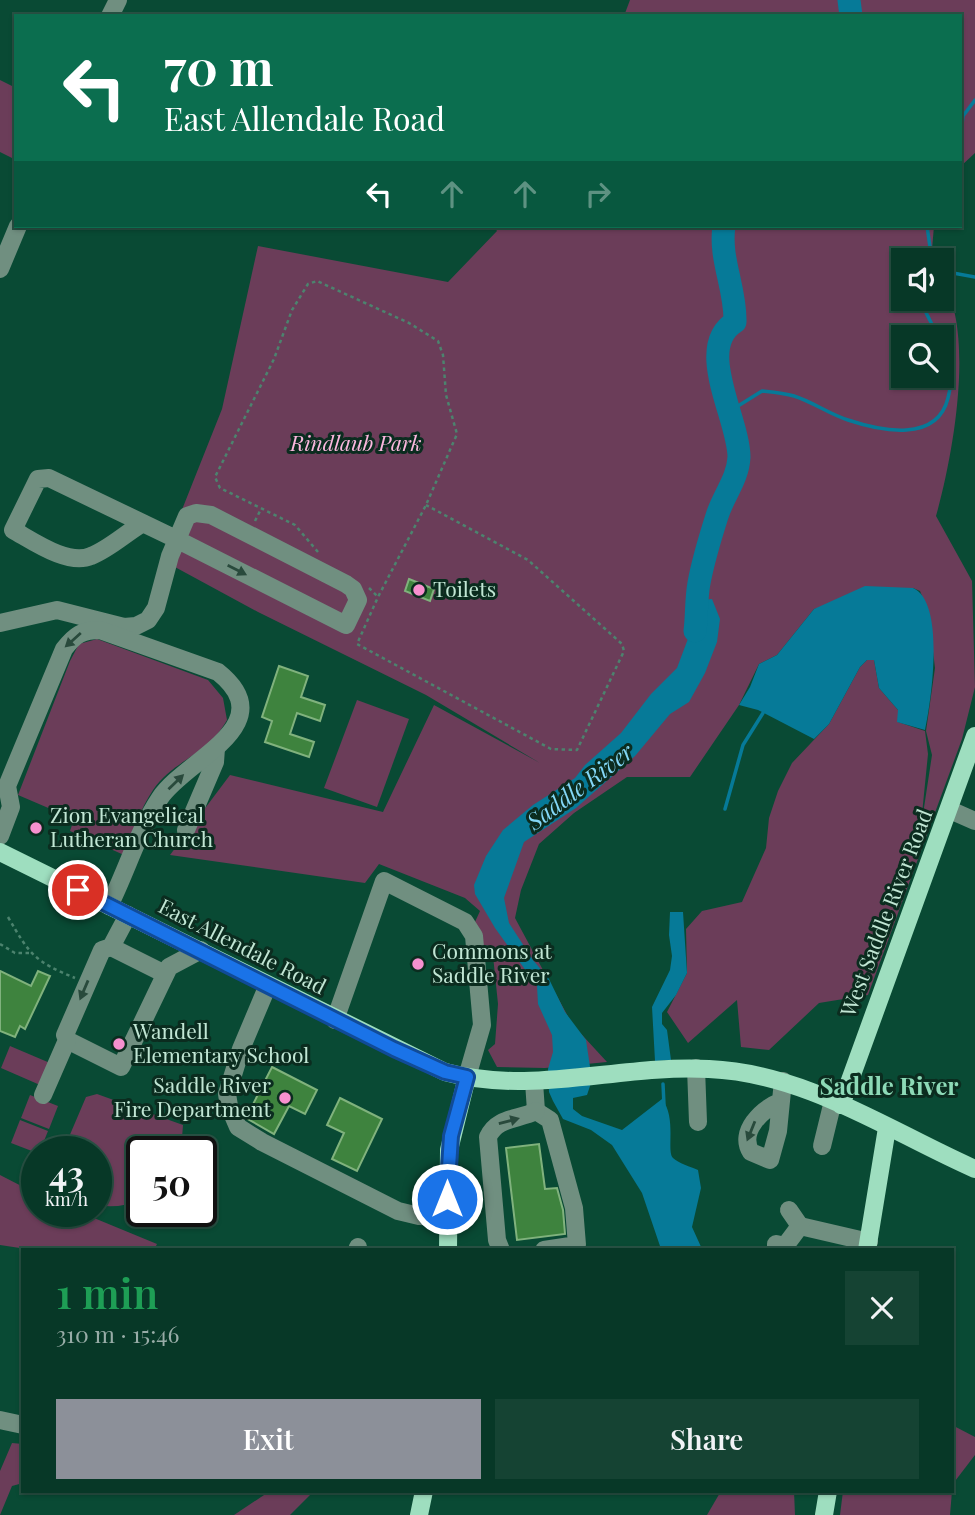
<!DOCTYPE html>
<html lang="en">
<head>
<meta charset="utf-8">
<style>
  :root { --surface:#073827; --page:#154333; --text:#f1f3f6; --muted:#98aca7; --line:#285244; --accent:#8c9099 }
  body { margin:0; font-family:"Playfair Display",serif; background:var(--page); color:var(--text); height:100vh; display:flex; flex-direction:column; font-size:26px; white-space:nowrap }
  * { box-sizing:border-box; margin:0 }
  p { font-size:23px; color:var(--muted) }
  .icon { flex:none; width:38px; height:38px; fill:none; stroke:currentColor; stroke-width:2; stroke-linecap:round; stroke-linejoin:round }
  .map { position:relative; flex:1; overflow:hidden }
  .sheet { position:absolute; left:21px; top:1248px; width:933px; height:245px; display:flex; flex-direction:column; background:var(--surface); border-radius:0px; box-shadow:0 2px 5px #0004,0 0 0 2px var(--line) }
  .sheet>* { flex:none }
  .top-card { position:absolute; left:14px; top:14px; width:948px; height:214px; border-radius:0px; box-shadow:0 2px 5px #0004,0 0 0 2px var(--line); background:#0b6e4f; color:#fff; overflow:hidden }
  .fabs { position:absolute; left:891px; top:248px; display:grid; gap:14px }
  .fabs a { display:grid; place-items:center; width:63px; height:63px; border-radius:0px; background:var(--surface); box-shadow:0 2px 5px #0004,0 0 0 2px var(--line); font-size:35px }
  .speed { position:absolute; left:21px; top:1136px; display:flex; gap:14px; font-size:35px; font-weight:700; text-align:center }
  .speed>* { display:grid; place-content:center; width:91px; height:91px; border-radius:50%; background:var(--surface); box-shadow:0 2px 5px #0004,0 0 0 2px var(--line); line-height:1 }
  .speed small { font-size:18px; font-weight:400 }
  .speed .limit { border:4px solid #111; border-radius:10px; background:#fff; color:#111 }
  .pin { position:absolute; display:grid; place-items:center; width:60px; height:60px; color:#fff; margin:-30px; border:4px solid #fff; border-radius:50%; box-shadow:0 2px 7px #0007 }
  .me { position:absolute; width:77px; margin:-38px; rotate:0deg; stroke-linejoin:round; filter:drop-shadow(0 0 5px #0008) }
  .turn { display:flex; align-items:center; gap:24px; height:147px; padding:0 35px; font-size:32px }
  .turn .icon { width:91px; height:91px; stroke-width:2.5 }
  .turn b { display:block; font-size:49px; line-height:60px }
  .lanes { display:flex; align-items:center; height:66px; padding:0 35px; background:#0003; justify-content:center; gap:35px; direction:ltr }
  .lanes .off { opacity:.35 }
  .round { display:grid; place-items:center; flex:none; width:74px; height:74px; border-radius:0px; background:var(--page) }
  .head { display:flex; align-items:center; justify-content:space-between; height:119px; padding:0 35px }
  h1 { font-size:42px; font-weight:600; line-height:52px; color:#1e9e55 }
  .primary-button { display:flex; gap:14px; margin-top:auto; padding:14px 35px }
  .primary-button a { flex:1; height:80px; border-radius:0px; background:var(--accent); color:#fff; font-size:28px; font-weight:600; line-height:80px; text-align:center }
  .primary-button a+a { background:var(--page); color:var(--text) }
  .map>svg:first-child { display:block }
  .green { fill:#6b3d59; fill-rule:evenodd }
  .water { fill:#067a98 }
  .lines { fill:none; stroke-linecap:round; stroke-linejoin:round }
  .stream { stroke:#067a98; stroke-width:3.5 }
  .river { stroke:#067a98; stroke-width:23 }
  .building { fill:#3e833e; stroke:#80b27d; stroke-width:2 }
  .path { stroke:#4c836e; stroke-width:2.5; stroke-dasharray:3.5 3.5; stroke-linecap:butt }
  .minor { stroke:#708f80; stroke-width:18 }
  .major { stroke:#9edebf; stroke-width:18 }
  .oneway { fill:#294a3c }
  .route-casing { stroke:#114b97; stroke-width:18 }
  .route { stroke:#1a73e8; stroke-width:12 }
  .poi-dot { fill:#f790cf; stroke:#0b2c1f; stroke-width:2.5 }
  .labels { text-anchor:middle; stroke-width:6; stroke-linejoin:round; paint-order:stroke }
  .park-label { font-size:21px; font-style:italic; fill:#fcb8df; stroke:#0b2c1f }
  .poi-label { font-size:21px; fill:#c1e6d4; stroke:#0b2c1f; text-anchor:start }
  .street-label { font-size:21px; fill:#c1e6d4; stroke:#0b2c1f }
  .water-label { font-size:23px; font-style:italic; fill:#83d7f6; stroke:#0b2c1f }
  .quarter-label { font-size:24px; font-weight:bold; fill:#8ddab7; stroke:#0b2c1f }
</style>
</head>
<body>
<div class="map">
<svg width="975" height="1515" viewBox="0 0 975 1515">
  <rect width="100%" height="100%" fill="#094a34"/>
  <g class="green">
    <polygon points="630,0 975,0 975,153 961,166 961,16 624,16"/>
    <polygon points="0,80 16,88 16,160 0,152"/>
    <path d="M494,226H934L931,261H903V299H942V281C975,330 954,453 936,516L972,581L975,687L962,739L868,995L819,1003L769,1050L741,1047L737,1000L688,1043L667,1012L687,973L686,929L702,911L742,902L766,848L769,818L778,791L792,763L829,724L860,667L867,660H874L879,688L898,710V722L925,731L928,754L920,834L932,755L926,731L935,668L928,610L920,591L913,588L814,609L777,655L759,664L739,705L690,777H627L574,813L539,844L521,890L515,918L572,1024L607,1062L545,1068L497,1067L488,1050L495,1044L498,1004L492,946L482,945L475,922L480,911L465,898L379,864L365,883L170,855L230,775L383,812L434,705L540,763L426,695L258,612L162,560L222,409L258,246L448,282L497,231ZM903,338H942V376H903Z"/>
    <path d="M97,639L208,680L223,698L227,720C207,756 173,760 153,790C140,809 132,834 124,855L70,831L74,819L18,795L70,661L79,644Z"/>
    <polygon points="357,700 409,719 377,807 324,788"/>
    <polygon points="10,1046 50,1063 40,1085 1,1068"/>
    <path d="M97,1094L183,1125L181,1151L142,1152V1199C127,1206 112,1208 96,1205V1152L63,1151L86,1097Z"/>
    <polygon points="30,1095 58,1106 49,1129 21,1118"/>
    <polygon points="20,1120 48,1131 40,1151 37,1153 11,1143"/>
    <polygon points="0,1175 37,1194 37,1211 77,1211 157,1244 154,1250 33,1250 0,1245"/>
    <polygon points="952,1425 975,1437 975,1455 952,1485"/>
    <polygon points="12,1443 23,1444 23,1483 12,1486 0,1515 0,1471"/>
    <polygon points="270,1491 314,1491 290,1515 234,1515"/>
    <polygon points="721,1491 794,1491 795,1515 707,1515"/>
    <polygon points="843,1491 952,1491 950,1515 840,1515"/>
  </g>
  <g class="water">
    <path d="M865,586L913,588C946,602 931,703 925,730L897,722L898,710L879,688L874,660H867L860,667L829,724L814,739L758,710L739,705L750,687L759,664L777,655L814,609Z"/>
    <path d="M712,599L720,619L717,642L705,673L689,702L670,714L635,756L576,808L524,842L504,898L509,923L533,960L549,979L565,1012L586,1040L592,1080L587,1095L573,1098V1109L582,1116L622,1130L662,1099C677,1118 666,1151 673,1158C678,1163 691,1167 698,1170L701,1188L692,1227L702,1249H661L642,1193L612,1145L591,1130L563,1119L553,1101L549,1092L548,1069L553,1052L552,1035L538,1004L537,986L495,928L475,894L474,885L486,856L503,830L533,805L575,778L585,765L621,733L651,694L677,668L689,636L692,601Z"/>
    <polygon points="670,912 683,912 687,973 676,995 662,1013 662,1024 667,1030 671,1060 655,1061 652,1007 670,970 672,956 669,935"/>
  </g>
  <g class="lines">
    <g class="stream">
      <polyline points="961,132 963,116 975,100"/>
      <polyline points="927,226 932,261"/>
      <polyline points="942,271 975,277"/>
      <polyline points="919,299 939,338"/>
      <path d="M730,411L762,391C772,392 784,393 794,396C813,402 829,414 848,420C881,431 937,443 948,398C954,372 955,365 942,343"/>
      <polyline points="725,809 743,745 763,713"/>
      <polyline points="663,1084 664,1105"/>
    </g>
    <g class="river">
      <polyline points="849,0 851,16"/>
      <path d="M695,631C697,615 696,599 699,583C703,561 710,538 717,516C723,496 738,479 739,457C739,419 694,347 735,322C736,289 719,259 724,226"/>
    </g>
  </g>
  <g class="building">
    <polygon points="409,579 434,589 430,601 405,591"/>
    <polygon points="279,666 308,676 301,697 325,705 320,721 297,713 290,734 314,742 309,757 265,742 272,721 262,717"/>
    <polygon points="0,971 31,986 38,971 50,976 25,1029 20,1026 15,1037 0,1031"/>
    <polygon points="272,1067 317,1090 305,1114 289,1106 274,1134 246,1118"/>
    <polygon points="340,1098 382,1119 357,1171 332,1159 344,1133 327,1125"/>
    <polygon points="539,1144 545,1189 557,1188 563,1210 565,1234 517,1240 506,1148"/>
  </g>
  <g class="lines">
    <g class="path">
      <polyline points="255,521 261,509"/>
      <polyline points="318,552 295,525 220,488 215,477 274,359 292,310 308,284 317,281 409,323 438,341 443,355 446,395 457,434 426,505 378,597 357,644 551,749 577,750 624,651 622,644 528,560 426,505"/>
      <polyline points="369,588 378,597"/>
      <path d="M8,917C30,955 34,961 75,978"/>
      <polyline points="0,944 15,953 30,953"/>
    </g>
    <g class="minor">
      <polyline points="110,16 118,0"/>
      <polyline points="0,269 18,226"/>
      <path d="M0,623L57,610L124,627L136,626L148,620L156,608L170,556L187,516L196,513L211,515L346,584L353,589L358,600L346,625L176,539L49,478L38,479L13,530C33,541 68,566 91,556C109,549 126,533 143,523"/>
      <polyline points="950,810 975,821"/>
      <polyline points="186,830 215,762 216,748"/>
      <path d="M0,836L11,807L7,786L64,649C75,635 82,630 100,630L218,672C284,725 186,759 160,798C138,831 127,870 109,906"/>
      <polyline points="111,947 165,974"/>
      <polyline points="268,985 241,1049 227,1094 229,1106 238,1127 262,1142 398,1211 419,1216 448,1217"/>
      <polyline points="335,1020 384,881 465,922 474,936 482,1025 467,1077"/>
      <polyline points="67,1040 121,1067 169,967 201,950"/>
      <polyline points="696,1068 698,1122"/>
      <polyline points="534,1082 536,1111"/>
      <polyline points="43,1095 67,1040 65,1035 102,950 111,947 128,915"/>
      <path d="M780,1102C762,1109 738,1132 751,1152L770,1160L778,1131L783,1081"/>
      <polyline points="536,1111 550,1120 574,1208 577,1245 544,1250"/>
      <polyline points="822,1146 833,1101"/>
      <polyline points="800,1226 869,1242"/>
      <polyline points="357,1250 358,1247"/>
      <path d="M501,1250L497,1240L488,1137C497,1117 518,1120 536,1111"/>
      <polyline points="776,1250 776,1244 785,1246 800,1226 789,1210"/>
      <polyline points="0,1420 23,1425"/>
    </g>
    <g class="major">
      <path d="M0,852L445,1072C533,1096 620,1064 709,1069C806,1073 889,1131 975,1169"/>
      <polyline points="841,1105 975,736"/>
      <polyline points="448,1250 449,1150 467,1077"/>
      <polyline points="867,1250 887,1128"/>
      <polyline points="419,1515 424,1491"/>
      <polyline points="824,1515 828,1491"/>
    </g>
  </g>
  <defs><path id="oneway-solid" d="M-6-.8H1V-3.2L6.5 0L1 3.2V.8H-6Z" transform="scale(1.75)"/></defs>
  <g class="oneway">
    <use href="#oneway-solid" transform="translate(237 570) rotate(27)"/>
    <use href="#oneway-solid" transform="translate(73 640) rotate(138)"/>
    <use href="#oneway-solid" transform="translate(176 782) rotate(-44)"/>
    <use href="#oneway-solid" transform="translate(84 990) rotate(113)"/>
    <use href="#oneway-solid" transform="translate(509 1121) rotate(-15)"/>
    <use href="#oneway-solid" transform="translate(751 1131) rotate(112)"/>
  </g>
  <g class="lines">
    <defs>
      <polyline id="route" points="78,890 394,1049 445,1072 467,1077 451,1136 447,1199"/>
    </defs>
    <use href="#route" class="route-casing"/>
    <use href="#route" class="route"/>
  </g>
  <g class="poi-dot">
    <circle cx="419" cy="590" r="7"/>
    <circle cx="36" cy="828" r="7"/>
    <circle cx="418" cy="964" r="7"/>
    <circle cx="119" cy="1044" r="7"/>
    <circle cx="285" cy="1098" r="7"/>
  </g>
  <g class="labels">
    <g class="park-label">
      <text x="356" y="451">Rindlaub Park</text>
    </g>
    <g class="poi-label">
      <text x="433" y="597">Toilets</text>
      <text x="50" y="823">Zion Evangelical<tspan x="50" dy="24">Lutheran Church</tspan></text>
      <text x="432" y="959">Commons at<tspan x="432" dy="24">Saddle River</tspan></text>
      <text x="133" y="1039">Wandell<tspan x="133" dy="24">Elementary School</tspan></text>
      <text x="271" y="1093" text-anchor="end">Saddle River<tspan x="271" dy="24">Fire Department</tspan></text>
    </g>
    <g class="street-label">
      <text transform="translate(887 913) rotate(-69)" y="7">West Saddle River Road</text>
      <text transform="translate(242 947) rotate(27)" y="7">East Allendale Road</text>
    </g>
    <g class="water-label">
      <text transform="translate(580 787) rotate(-37)" y="8">Saddle River</text>
    </g>
    <g class="quarter-label">
      <text x="889" y="1095">Saddle River</text>
    </g>
  </g>
</svg>
<div class="fabs">
<a><svg class="icon" aria-label="sound" viewBox="0 0 24 24"><path d="M4 9h4l5-4v14l-5-4H4zM17 9q2 3 0 6"/></svg></a>
<a><svg class="icon" aria-label="search" viewBox="0 0 24 24"><circle cx="10" cy="10" r="6"/><path d="M15 15l6 6"/></svg></a>
</div>
<div class="speed"><div>43<small>km/h</small></div><div class="limit">50</div></div>
<div class="pin" style="left:78px;top:890px;background:#d93025"><svg class="icon" aria-label="arrive" viewBox="0 0 24 24"><path d="M6 21V4h12l-3 4 3 4H6"/></svg></div>
<svg class="me" style="left:447px;top:1199px" viewBox="-20 -20 40 40"><circle r="17" fill="#1a73e8" stroke="#fff" stroke-width="3"/><path d="M0-11L8 9 0 5-8 9z" fill="#fff"/></svg>
<div class="top-card">
<div class="turn"><svg class="icon" aria-label="left" viewBox="0 0 24 24"><path d="M17 20v-9H6M10 6l-5 5 5 5"/></svg><div><b>70 m</b>East Allendale Road</div></div>
<div class="lanes"><svg class="icon" aria-label="left" viewBox="0 0 24 24"><path d="M17 20v-9H6M10 6l-5 5 5 5"/></svg><svg class="icon off" aria-label="ahead" viewBox="0 0 24 24"><path d="M12 20V5M6 11l6-6 6 6"/></svg><svg class="icon off" aria-label="ahead" viewBox="0 0 24 24"><path d="M12 20V5M6 11l6-6 6 6"/></svg><svg class="icon off" aria-label="right" viewBox="0 0 24 24"><path d="M7 20v-9h11M14 6l5 5-5 5"/></svg></div>
</div>
<section class="sheet">
<div class="head"><div><h1>1 min</h1><p>310 m · 15:46</p></div><a class="round"><svg class="icon" aria-label="close" viewBox="0 0 24 24"><path d="M6 6l12 12M18 6L6 18"/></svg></a></div>
<div class="primary-button"><a>Exit</a><a>Share</a></div>
</section>
</div>
</body>
</html>
